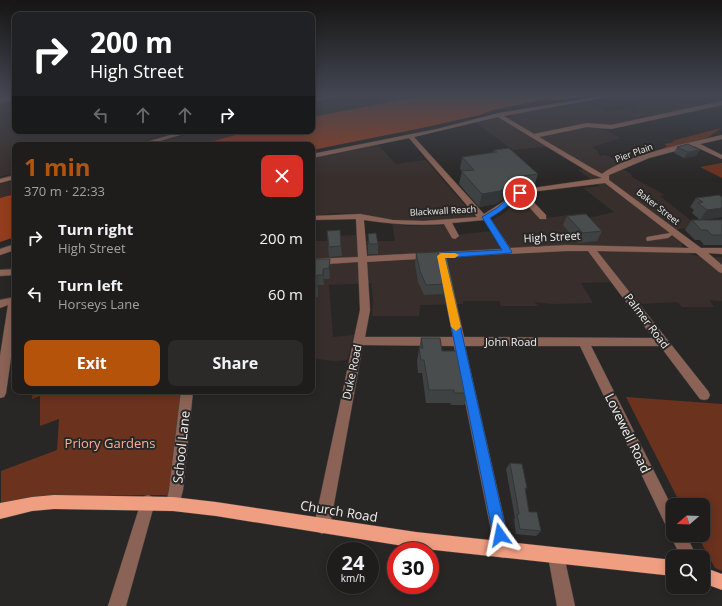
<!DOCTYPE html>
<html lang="en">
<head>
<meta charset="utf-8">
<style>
  :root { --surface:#1f1d1c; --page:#2c2a29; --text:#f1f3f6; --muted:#a1a2a3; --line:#3c3b3b; --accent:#b45309 }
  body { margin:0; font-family:"Open Sans",sans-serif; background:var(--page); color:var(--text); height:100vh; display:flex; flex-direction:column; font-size:15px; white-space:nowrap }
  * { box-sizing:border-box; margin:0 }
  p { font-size:13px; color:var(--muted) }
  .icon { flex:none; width:22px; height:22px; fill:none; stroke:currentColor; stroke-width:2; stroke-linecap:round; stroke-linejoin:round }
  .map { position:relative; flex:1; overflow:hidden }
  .sheet { position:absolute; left:12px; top:142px; width:303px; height:252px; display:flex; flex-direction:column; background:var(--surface); border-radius:8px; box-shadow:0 2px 10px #0003,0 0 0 1px var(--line) }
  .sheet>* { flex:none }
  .guide { position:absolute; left:12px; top:12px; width:303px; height:122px; border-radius:8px; box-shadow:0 2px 10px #0003,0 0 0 1px var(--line); background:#202124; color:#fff; overflow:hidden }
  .needle { width:26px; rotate:251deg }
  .fabs { position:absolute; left:666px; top:498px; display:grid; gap:8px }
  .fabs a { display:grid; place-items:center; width:44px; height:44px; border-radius:8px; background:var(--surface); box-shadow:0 2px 10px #0003,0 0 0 1px var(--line); font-size:20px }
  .speed { position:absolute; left:327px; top:542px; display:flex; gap:8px; font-size:20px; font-weight:700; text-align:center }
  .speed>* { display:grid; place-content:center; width:52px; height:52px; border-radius:50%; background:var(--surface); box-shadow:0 2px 10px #0003,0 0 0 1px var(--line); line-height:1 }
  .speed small { font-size:10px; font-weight:400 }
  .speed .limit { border:6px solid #d22; background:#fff; color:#111 }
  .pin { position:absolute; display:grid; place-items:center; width:34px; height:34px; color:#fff; margin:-17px; border:2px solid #fff; border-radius:50%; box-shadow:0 1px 4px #0007 }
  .me { position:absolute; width:44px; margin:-22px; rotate:348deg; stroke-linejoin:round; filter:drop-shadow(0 0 3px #0008) }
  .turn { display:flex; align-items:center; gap:14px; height:84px; padding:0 12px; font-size:18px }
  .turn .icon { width:52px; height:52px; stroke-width:2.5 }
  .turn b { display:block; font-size:28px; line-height:34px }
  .lanes { display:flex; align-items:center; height:38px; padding:0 12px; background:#0003; justify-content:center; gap:20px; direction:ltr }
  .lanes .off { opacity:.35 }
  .round { display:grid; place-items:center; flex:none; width:42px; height:42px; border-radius:8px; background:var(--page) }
  .headline { display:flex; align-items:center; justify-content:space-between; height:68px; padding:0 12px }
  h1 { font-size:24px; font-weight:700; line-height:30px; color:var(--accent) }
  .cta { display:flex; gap:8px; margin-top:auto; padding:8px 12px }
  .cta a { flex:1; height:46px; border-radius:8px; background:var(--accent); color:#fff; font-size:16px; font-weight:700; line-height:46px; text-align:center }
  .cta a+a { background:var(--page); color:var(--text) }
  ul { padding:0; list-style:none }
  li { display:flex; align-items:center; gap:12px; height:56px; padding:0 12px }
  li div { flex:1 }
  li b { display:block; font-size:15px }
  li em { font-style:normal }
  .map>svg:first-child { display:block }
  .built { fill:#382f2c }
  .green { fill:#6b321e }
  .water { fill:#943d1e }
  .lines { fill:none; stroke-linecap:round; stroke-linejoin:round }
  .minor-casing { stroke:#454342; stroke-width:1 }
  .major-casing { stroke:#454342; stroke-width:1 }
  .minor { fill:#8b6356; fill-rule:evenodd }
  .major { fill:#f09e82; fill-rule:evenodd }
  .wall { fill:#3f4242 }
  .shaded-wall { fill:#333636 }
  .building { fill:#494d4d; stroke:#333636 }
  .route { fill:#1a73e8; stroke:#114b97 }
  .slow { fill:#f59e0b }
  .labels { text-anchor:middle; stroke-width:4; stroke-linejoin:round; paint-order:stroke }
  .far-street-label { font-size:9px; fill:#f3f1f0; stroke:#292726 }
  .street-label { font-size:11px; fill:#f3f1f0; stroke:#292726 }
  .near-street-label { font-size:13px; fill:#f3f1f0; stroke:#292726 }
  .near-park-label { font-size:13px; fill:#fab098; stroke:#292726 }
</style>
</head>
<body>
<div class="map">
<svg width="722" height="606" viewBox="0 0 722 606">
  <rect width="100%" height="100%" fill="#292726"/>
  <g class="built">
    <polygon points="349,95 426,95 312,117 312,103"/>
    <polygon points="628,95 662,95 696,107 601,128 621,138 592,147 597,150 600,156 606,155 622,163 616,166 627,171 632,175 632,177 665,195 660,196 699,227 669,230 682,243 682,247 689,254 703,257 722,257 722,301 709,300 714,307 682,307 677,302 640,304 620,280 614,282 581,283 593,303 552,304 534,302 539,306 501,306 499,301 463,301 463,304 420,305 419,316 372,316 373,300 371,283 329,285 333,337 354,335 347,360 333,361 312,358 312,241 330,241 332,236 360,235 362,241 395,241 392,223 408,226 449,225 456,235 492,231 488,222 496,218 506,212 511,205 524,197 545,218 584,213 589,218 614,212 583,188 600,186 578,170 589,168 552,146 513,150 476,123 496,117 502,119 509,118 510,115 585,101 607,111 640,106 616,96"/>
    <polygon points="15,99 15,131 180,131 127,145 15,145 15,173 0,177 0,101"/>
    <polygon points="201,131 250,131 199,145 149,145"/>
    <polygon points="377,144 396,164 426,160 475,217 444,221 413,221 387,219 359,214 334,213 312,216 312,157"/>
    <polygon points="15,180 15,194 0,198 0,184"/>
  </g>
  <g class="green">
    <polygon points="721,128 709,137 658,151 667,146 664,144 674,142 672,141"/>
    <polygon points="722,163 722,178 700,167 721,163"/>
    <polygon points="33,391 188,391 172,496 162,495 49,496 5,504 1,502 1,471 57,450 59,419 40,426 40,396 32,399"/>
    <polygon points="626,397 722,404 722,571 715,568 697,535 703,535 703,505 681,505"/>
  </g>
  <g class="water">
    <polygon points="426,95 593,95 555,100 546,99 493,110 480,115 422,128 312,150 312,145 199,145 250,131 312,131 312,117"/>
    <polygon points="15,194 15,237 0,242 0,198"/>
  </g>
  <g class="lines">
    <defs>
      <g id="minor">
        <polygon points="334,95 342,95 312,102 312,98"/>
        <path d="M609,95H617L504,116L534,134L587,123L611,125L722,101V105L611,129L587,127L539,137L602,174C628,154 689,143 722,135V139L700,144L722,155V159L694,146L649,158L609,175V180L701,248H722V254L708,253L722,265V273L719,272L696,253L597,251L708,391L710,395L708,399L704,400L700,399L660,346H591L673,509V535H686L697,557H681L670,535L671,532L668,530L580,346H465L511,550L509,556L503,558L497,556L495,550L454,346L363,345L330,526L327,531L322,534L317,531L314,526L360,310L358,262L312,265V259L358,257L356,219L312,220V216L360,214L393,220L424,221L477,217L409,138L312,158V154L437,129L499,113ZM498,117L592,174L602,178L533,188H530V192L605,183L670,233L647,237L646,239L647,241L668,238L672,235L689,248L567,245L510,248L490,218L520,197L540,219H546V215L523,191H520L484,214L414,137ZM364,220C391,224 417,226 444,224L452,238L455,239L459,236L452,223L484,220L502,249L367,256ZM567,251H588L653,338L464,337L446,257ZM437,258L453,337H365L370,310L367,262Z"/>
        <polygon points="15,96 15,100 0,102 0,98"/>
        <polygon points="184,131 194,131 146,145 136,145"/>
        <polygon points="15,175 15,179 0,183 0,179"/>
        <polygon points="15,244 15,250 0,255 0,249"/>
        <polygon points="15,269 15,275 0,276 0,270"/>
        <polygon points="15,297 15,329 6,393 4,397 0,398 0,356 8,305 0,308 0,300"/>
        <polygon points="181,391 193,391 183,490 178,509 173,511 168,509 166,504 169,490"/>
        <polygon points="148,495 153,497 155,502 126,606 108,606 141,502 143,497"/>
        <polygon points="556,548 562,550 564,556 575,606 557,606 548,556 550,550"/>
      </g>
      <g id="major">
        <polygon points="54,495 173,497 216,502 416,532 673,560 673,576 416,548 216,516 173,511 54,509 32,511 0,519 0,503 32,497"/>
        <polygon points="703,567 722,574 722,590 703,583"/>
      </g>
    </defs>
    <use href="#minor" class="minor-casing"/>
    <use href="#major" class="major-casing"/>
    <use href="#minor" class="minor"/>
    <use href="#major" class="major"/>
  </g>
  <g class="wall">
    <polygon points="677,147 700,150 696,156 684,158 674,153"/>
    <polygon points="494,150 538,174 534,186 518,188 496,204 479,207 459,184 462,171 460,169 462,157 493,153"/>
    <polygon points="722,197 722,217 700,220 692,213 694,210 690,207 696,198"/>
    <polygon points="567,216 602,231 597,241 578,243 563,225"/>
    <polygon points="692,220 722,220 722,245 704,245 700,240 695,240 685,230"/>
    <polygon points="327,231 341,246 342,256 329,257"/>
    <polygon points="368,234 378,244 378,254 368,254"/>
    <polygon points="416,253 445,284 443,294 424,295 418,282 415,264"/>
    <polygon points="312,259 330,269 330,279 324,279 324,285 318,285 318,297 312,297"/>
    <polygon points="421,338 442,351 469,393 464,405 451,405 450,403 426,403 422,373 418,373 417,361"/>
    <polygon points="510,463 527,488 525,490 529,512 541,531 536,536 516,534 514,519 515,518 506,469"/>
  </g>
  <g class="shaded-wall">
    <polygon points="700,150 696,156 684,158 688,152"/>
    <polygon points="522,176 518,188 496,204 479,207 482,194"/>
    <polygon points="722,208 722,217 700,220 707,210"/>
    <polygon points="330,259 330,279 329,268"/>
    <polygon points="323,269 324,279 324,285 323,275"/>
  </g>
  <g class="building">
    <polygon points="688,144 700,150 688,152 677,147"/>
    <polygon points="509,148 538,174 522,176 500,191 482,194 461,171 474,170 462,157 497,152 494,150"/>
    <polygon points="719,195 722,197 722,208 707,210 698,203 703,202 696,198"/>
    <polygon points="586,214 602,231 583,233 567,216"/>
    <polygon points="692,220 722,220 722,235 712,235 707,230 701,230"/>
    <polygon points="340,230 341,246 329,247 327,231"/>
    <polygon points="376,233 378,244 369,244 368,234"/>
    <polygon points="438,252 445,284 426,285 420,271 416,253"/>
    <polygon points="312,259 330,259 329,268 323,269 323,275 317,275 317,287 312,287"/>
    <polygon points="421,338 440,338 442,351 460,351 469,393 454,393 454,390 429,390 424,360 421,360 419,348 423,348"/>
    <polygon points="510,463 522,464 527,488 525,488 529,512 537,512 541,531 520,529 517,514 519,514"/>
  </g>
  <linearGradient id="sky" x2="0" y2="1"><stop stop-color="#171515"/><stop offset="0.53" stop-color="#434752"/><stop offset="1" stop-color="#434752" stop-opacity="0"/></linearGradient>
  <rect width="722" height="179" fill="url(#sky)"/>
  <polygon class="route" points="517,191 523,193 501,211 490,218 512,252 511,253 445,258 507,535 505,540 500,542 495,540 493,535 437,256 441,253 502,250 482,217 497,208"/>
  <polygon class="slow" points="441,253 455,253 459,255 455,258 445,258 461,327 456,331 451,327 437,256"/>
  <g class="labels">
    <g class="far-street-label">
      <text transform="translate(634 153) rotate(-20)" y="3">Pier Plain</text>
      <text transform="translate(658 207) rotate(38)" y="3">Baker Street</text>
      <text transform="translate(443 211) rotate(-3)" y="3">Blackwall Reach</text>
    </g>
    <g class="street-label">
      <text transform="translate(552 237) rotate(-3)" y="4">High Street</text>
      <text transform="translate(647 321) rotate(53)" y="4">Palmer Road</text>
      <text x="511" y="346">John Road</text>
      <text transform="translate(352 372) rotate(-78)" y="4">Duke Road</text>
    </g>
    <g class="near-street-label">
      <text transform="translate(628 433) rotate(64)" y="5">Lovewell Road</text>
      <text transform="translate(181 447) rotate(-84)" y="5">School Lane</text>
      <text transform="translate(339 511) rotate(9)" y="5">Church Road</text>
    </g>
    <g class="near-park-label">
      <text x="110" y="448">Priory Gardens</text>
    </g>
  </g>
</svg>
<div class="fabs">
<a><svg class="needle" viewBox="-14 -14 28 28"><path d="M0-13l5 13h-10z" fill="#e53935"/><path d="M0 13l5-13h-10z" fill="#a1a2a3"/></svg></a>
<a><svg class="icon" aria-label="search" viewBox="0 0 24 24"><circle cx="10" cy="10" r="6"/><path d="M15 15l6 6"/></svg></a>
</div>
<div class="speed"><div>24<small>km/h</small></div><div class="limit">30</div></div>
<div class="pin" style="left:520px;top:193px;background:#d93025"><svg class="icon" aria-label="arrive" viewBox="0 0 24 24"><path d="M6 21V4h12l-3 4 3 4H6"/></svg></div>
<svg class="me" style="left:500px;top:535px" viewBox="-20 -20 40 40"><path d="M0-17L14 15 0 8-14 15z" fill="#1a73e8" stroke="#fff" stroke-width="4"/></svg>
<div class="guide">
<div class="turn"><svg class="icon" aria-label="right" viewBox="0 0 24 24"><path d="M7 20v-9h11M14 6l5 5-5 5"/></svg><div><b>200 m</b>High Street</div></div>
<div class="lanes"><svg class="icon off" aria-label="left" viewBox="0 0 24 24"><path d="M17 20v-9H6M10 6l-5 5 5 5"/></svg><svg class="icon off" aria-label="ahead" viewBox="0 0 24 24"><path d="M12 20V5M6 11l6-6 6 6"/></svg><svg class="icon off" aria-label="ahead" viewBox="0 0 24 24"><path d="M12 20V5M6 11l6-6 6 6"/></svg><svg class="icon" aria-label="right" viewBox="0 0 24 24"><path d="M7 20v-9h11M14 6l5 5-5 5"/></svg></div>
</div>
<section class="sheet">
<div class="headline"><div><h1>1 min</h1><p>370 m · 22:33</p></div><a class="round" style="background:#d93025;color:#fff"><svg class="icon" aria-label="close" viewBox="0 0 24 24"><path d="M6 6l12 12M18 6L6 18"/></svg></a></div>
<ul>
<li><svg class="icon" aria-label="right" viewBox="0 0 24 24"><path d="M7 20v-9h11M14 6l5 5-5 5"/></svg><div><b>Turn right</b><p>High Street</p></div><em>200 m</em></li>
<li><svg class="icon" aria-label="left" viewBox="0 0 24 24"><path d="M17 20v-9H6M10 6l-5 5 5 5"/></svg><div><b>Turn left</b><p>Horseys Lane</p></div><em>60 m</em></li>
</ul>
<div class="cta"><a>Exit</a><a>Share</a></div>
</section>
</div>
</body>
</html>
